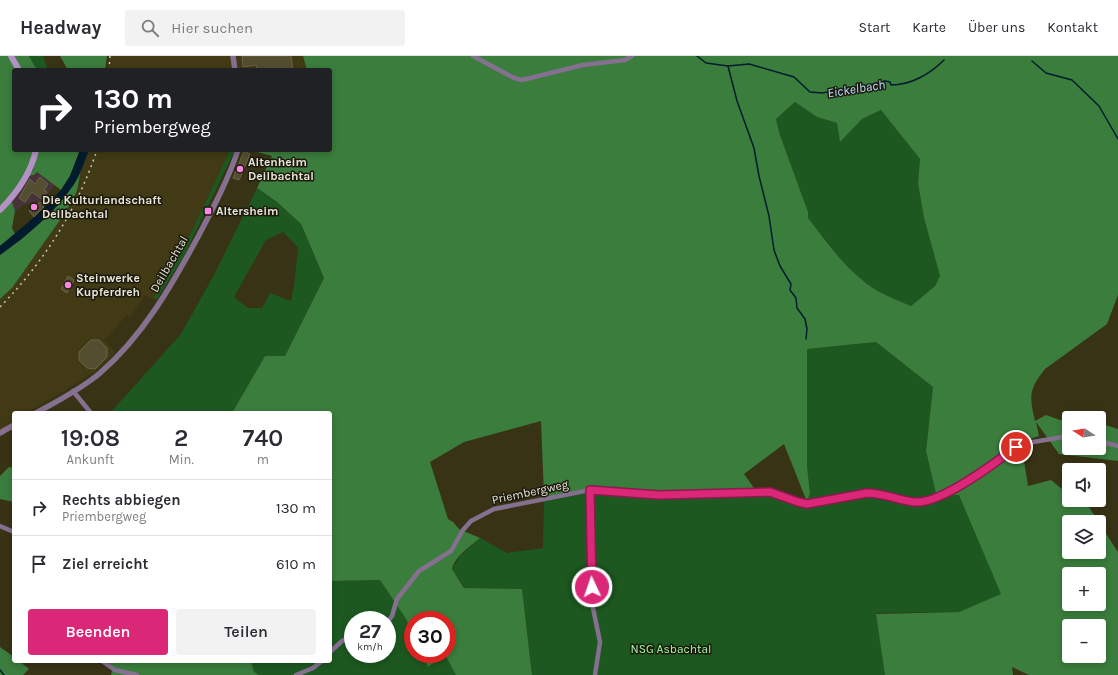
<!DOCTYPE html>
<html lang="de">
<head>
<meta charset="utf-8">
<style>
  :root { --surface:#fff; --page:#f2f2f3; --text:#2b2b33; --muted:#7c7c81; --line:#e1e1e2; --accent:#db2777 }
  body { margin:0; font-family:Karla,sans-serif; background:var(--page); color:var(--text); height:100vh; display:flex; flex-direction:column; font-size:15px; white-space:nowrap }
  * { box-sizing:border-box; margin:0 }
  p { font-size:13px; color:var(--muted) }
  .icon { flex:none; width:22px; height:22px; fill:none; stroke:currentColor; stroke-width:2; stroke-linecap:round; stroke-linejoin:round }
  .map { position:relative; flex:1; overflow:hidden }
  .sheet { position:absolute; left:12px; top:355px; width:320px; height:252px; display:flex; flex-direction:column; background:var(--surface); border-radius:4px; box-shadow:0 2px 6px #0003 }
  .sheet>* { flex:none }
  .top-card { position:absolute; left:12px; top:12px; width:320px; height:84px; border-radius:4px; box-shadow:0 2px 6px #0003; background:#202124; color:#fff; overflow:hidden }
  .needle { width:26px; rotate:282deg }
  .buttons { position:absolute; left:1062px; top:355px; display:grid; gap:8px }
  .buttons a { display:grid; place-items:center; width:44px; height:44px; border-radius:4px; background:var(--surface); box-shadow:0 2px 6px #0003; font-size:20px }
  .speed { position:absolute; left:344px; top:555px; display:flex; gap:8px; font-size:20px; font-weight:700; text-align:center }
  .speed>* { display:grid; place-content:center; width:52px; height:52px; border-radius:50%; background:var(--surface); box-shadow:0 2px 6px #0003; line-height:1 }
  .speed small { font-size:10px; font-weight:400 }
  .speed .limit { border:6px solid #d22; background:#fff; color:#111 }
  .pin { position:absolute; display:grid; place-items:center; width:34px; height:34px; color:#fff; margin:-17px; border:2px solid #fff; border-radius:50%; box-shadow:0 1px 4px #0007 }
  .me { position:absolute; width:44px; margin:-22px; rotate:357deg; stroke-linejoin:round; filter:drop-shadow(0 0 3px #0008) }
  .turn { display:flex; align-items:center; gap:14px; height:84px; padding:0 16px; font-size:18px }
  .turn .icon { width:52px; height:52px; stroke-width:2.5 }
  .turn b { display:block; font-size:28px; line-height:34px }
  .eta { display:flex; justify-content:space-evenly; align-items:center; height:68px; text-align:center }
  .eta b { font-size:24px; font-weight:600; line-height:28px }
  .cta { display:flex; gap:8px; margin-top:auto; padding:8px 16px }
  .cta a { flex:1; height:46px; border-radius:4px; background:var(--accent); color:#fff; font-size:16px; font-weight:600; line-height:46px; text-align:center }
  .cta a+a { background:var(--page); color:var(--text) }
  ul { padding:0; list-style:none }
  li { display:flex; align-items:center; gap:12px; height:56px; padding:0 16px; border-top:1px solid var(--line) }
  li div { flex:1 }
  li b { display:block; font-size:15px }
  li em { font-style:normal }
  header { display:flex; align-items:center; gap:24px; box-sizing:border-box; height:56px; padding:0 20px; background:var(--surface); border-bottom:1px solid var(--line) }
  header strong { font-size:19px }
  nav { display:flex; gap:22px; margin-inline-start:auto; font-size:14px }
  .search { width:280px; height:36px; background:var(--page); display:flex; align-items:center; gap:10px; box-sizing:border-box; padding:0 14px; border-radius:4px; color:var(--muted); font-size:15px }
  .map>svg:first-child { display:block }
  .commercial { fill:#473339 }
  .built { fill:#413a14 }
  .green { fill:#1c5820; fill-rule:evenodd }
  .forest { fill:#3a7d3c; fill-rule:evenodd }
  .water { fill:#021c2e }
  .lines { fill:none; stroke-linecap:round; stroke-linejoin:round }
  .stream { stroke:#021c2e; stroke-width:1.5 }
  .building { fill:#534e30; stroke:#6a6446 }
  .minor { stroke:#857090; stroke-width:4.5 }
  .tertiary { stroke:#857090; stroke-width:5.5 }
  .secondary { stroke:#b392c5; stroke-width:6 }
  .rail { stroke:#cac7b4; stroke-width:1.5; stroke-dasharray:2 4; stroke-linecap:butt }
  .route-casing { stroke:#8e194d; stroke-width:10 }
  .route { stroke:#db2777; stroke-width:7 }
  .poi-dot { fill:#fa87e6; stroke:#1c1a0e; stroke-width:1.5 }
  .labels { text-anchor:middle; stroke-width:3; stroke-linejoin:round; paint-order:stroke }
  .poi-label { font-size:12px; font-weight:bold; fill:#e8e6d5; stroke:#1c1a0e; text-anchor:start }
  .street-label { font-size:12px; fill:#e8e6d5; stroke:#1c1a0e }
  .park-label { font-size:12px; fill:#a1fca1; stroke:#1c1a0e }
  .water-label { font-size:13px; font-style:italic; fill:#b8e0ff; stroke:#1c1a0e }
</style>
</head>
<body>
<header>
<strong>Headway</strong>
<div class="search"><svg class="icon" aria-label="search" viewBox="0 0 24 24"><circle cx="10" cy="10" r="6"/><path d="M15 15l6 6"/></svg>Hier suchen</div>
<nav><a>Start</a><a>Karte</a><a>Über uns</a><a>Kontakt</a></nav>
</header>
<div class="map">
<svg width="1118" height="619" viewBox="0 0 1118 619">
  <rect width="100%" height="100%" fill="#383315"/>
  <polygon class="commercial" points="37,116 55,129 42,145 25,148 15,155 11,143 28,120"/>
  <g class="built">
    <polygon points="109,0 230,0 232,14 107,14"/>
    <polygon points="236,0 303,0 307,14 238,14"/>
    <polygon points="89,94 230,94 188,183 153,243 145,239 130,261 127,259 104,284 115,296 110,302 97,314 54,341 25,357 14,357 14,365 0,374 0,243 12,232 65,157 77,135 81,113"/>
  </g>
  <g class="green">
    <polygon points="29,0 43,0 48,14 37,14"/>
    <path d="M795,46L817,61L837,67L840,85L862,63L881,54L920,103L918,127L924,162L940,220L935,230L911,250C894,243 875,235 860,222C840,206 824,182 808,162V156L780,79L776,63Z"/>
    <polygon points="230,94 235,94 184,200 157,243 153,243 188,183"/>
    <path d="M257,132L277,146L301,168L324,222L285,300H265L232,357H110L181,278L215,217ZM283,176L298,191L294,231L291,245L270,237L262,252H248L234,241L266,184Z"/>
    <path d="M876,286L933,331L926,395L936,438C916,451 904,438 884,437C878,436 871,438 865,439H884L918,448L944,439H960L1002,538L961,556L876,557L886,619H532L522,533L465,532L452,513L460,500L480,482L507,497L543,492L544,444L602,435L640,441H693L770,437L807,446L810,437L807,410V293Z"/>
    <path d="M330,523L331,525L380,524L406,563L413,578V598H423L429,611L445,599L456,619H259L254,616L251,605H330ZM353,564H387V598H353Z"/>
  </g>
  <g class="forest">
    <polygon points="0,0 10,0 18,14 14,14 14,94 35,94 34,102 11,143 15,155 12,172 15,178 0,190"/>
    <polygon points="13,0 29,0 37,14 20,14"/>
    <polygon points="60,0 107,0 105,14 68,14"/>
    <path d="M303,0H1118V239L1107,268L1045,313C1029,333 1029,340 1035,365L1046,359L1060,364H1069V392H1099V367L1118,373V405L1059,398L1036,366L1039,380L1021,386L1028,430L1051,424L1062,433L1069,427V444H1084L1099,466H1069V496H1099V467L1118,496V619H1029L1012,611L1013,619H885L876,558L959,556L1001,538L959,439L936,438L926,395L933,331L876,286L807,293V410L810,437L807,446L784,388L744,418L754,432L740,436L670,438L603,433L579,434L544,441L541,365L464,386L430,406L448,463L453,466L459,473L480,482C471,490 455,500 452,513L464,532L522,533L532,619H456L445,599L428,611L423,598H447V564H413V578L406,563L380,524L331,525L330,357H232L265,300H285L324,222L301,168L277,146L257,132L272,100L249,94H330V14H307ZM795,46L817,61L837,67L840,86L862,63L881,54L920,103L918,127L924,162L940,220L935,230L911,250C894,243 874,235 860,222C840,206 824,182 808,162V156L780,79L776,63ZM1069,518H1099V548H1069ZM1069,570H1099V600H1069Z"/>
    <polygon points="39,94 80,94 70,120 61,134 37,116 34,119 28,120 33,114"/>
    <polygon points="81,113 77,135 65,157 12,232 0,243 0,199 23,182 37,169 73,130"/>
    <polygon points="9,411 14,412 14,446 0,443 0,420"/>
    <polygon points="0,591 14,601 14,605 19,605 29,613 23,619 0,619"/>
    <polygon points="109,605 251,605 254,616 259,619 111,619 112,615"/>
  </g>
  <path class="water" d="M80,94H89C84,106 80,121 72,131C54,158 26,180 0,199V190L32,163L61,134L70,120Z"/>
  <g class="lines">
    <g class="stream">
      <path d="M697,0L706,7L728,10L749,8L794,21L810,36L822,37L834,35L844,36L885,25L890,26L891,29C911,29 930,18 944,4"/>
      <polyline points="1032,5 1046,17 1072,24 1099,50 1118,83"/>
      <polyline points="728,10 737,45 754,92 759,120 769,160 774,194 780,210 791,228 790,234 796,242 797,252 805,263 807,273 806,283"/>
      <polyline points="0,614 4,619"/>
    </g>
  </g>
  <g class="building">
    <polygon points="242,0 291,0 293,14 257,14 256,9 243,11"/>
    <polygon points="244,95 250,98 239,124 233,122"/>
    <polygon points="40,121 48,128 44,134 47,136 42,143 32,136 25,146 19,142 30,123 35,128"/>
    <polygon points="40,146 44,151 34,161 29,155"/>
    <polygon points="68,220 74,224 67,237 61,233"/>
    <polygon points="91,284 99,284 107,292 107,301 95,313 87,312 79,304 79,296"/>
  </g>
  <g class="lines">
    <g class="minor">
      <polyline points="473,0 514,22 522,24 583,9 625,4 632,0"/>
      <polyline points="73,335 91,357"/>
      <polyline points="1099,385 1118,390"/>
      <polyline points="590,434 591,521 593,552 600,586 595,619"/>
      <polyline points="0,470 14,476"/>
      <polyline points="387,567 392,560 397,543 419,515 451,495 463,474 471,465 494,453 590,434 659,439 770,436 798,446 807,448 867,437 884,438 914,446 929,445 978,418 1016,391 1033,386 1069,380"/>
      <polyline points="330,596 342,585 353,579"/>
      <polyline points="102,605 115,614 137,619"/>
      <polyline points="296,619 313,612 322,605"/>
    </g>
    <g class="tertiary">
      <polyline points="233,0 235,14"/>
      <path d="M36,357C56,346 83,332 100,317C143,280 172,229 199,179C213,152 228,124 238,94"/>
      <polyline points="0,377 14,369"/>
    </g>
    <g class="secondary">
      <polyline points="11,0 19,14"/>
      <path d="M0,154C17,137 31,117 36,94"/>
    </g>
    <g class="rail">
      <polyline points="109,14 110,0"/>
      <path d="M0,251C44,206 77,154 97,94"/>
    </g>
  </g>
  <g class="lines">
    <defs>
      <path id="route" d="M592,531L590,434L659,439L770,436L798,446L807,448L867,437C885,437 899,445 915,446C941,448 995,407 1016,391"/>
    </defs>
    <use href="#route" class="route-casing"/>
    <use href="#route" class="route"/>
  </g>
  <g class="poi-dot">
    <circle cx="240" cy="113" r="4"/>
    <circle cx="34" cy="151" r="4"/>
    <rect x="204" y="151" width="8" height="8" rx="2"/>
    <circle cx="68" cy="229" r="4"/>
  </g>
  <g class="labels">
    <g class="poi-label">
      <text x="248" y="110">Altenheim<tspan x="248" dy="14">Deilbachtal</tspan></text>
      <text x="42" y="148">Die Kulturlandschaft<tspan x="42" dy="14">Deilbachtal</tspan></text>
      <text x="216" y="159">Altersheim</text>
      <text x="76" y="226">Steinwerke<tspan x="76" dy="14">Kupferdreh</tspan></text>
    </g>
    <g class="street-label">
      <text transform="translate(169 208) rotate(-60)" y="4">Deilbachtal</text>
      <text transform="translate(530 436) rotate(-12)" y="4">Priembergweg</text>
    </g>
    <g class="park-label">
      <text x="671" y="597">NSG Asbachtal</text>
    </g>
    <g class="water-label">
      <text transform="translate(856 32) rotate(-9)" y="5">Eickelbach</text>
    </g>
  </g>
</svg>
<div class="buttons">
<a><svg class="needle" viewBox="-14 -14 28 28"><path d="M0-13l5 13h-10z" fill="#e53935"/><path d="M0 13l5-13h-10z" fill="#7c7c81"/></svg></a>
<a><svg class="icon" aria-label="sound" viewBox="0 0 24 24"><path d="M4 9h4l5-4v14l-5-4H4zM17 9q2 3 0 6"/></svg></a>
<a><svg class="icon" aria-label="layers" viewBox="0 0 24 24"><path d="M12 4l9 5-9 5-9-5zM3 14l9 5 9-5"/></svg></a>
<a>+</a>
<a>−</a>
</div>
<div class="speed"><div>27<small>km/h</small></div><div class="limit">30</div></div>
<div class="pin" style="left:1016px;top:391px;background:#d93025"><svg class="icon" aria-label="arrive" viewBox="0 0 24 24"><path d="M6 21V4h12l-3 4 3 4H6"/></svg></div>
<svg class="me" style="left:592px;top:531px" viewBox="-20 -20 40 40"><circle r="17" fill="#db2777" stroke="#fff" stroke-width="3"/><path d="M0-11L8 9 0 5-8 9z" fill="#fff"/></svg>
<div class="top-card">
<div class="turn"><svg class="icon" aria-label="right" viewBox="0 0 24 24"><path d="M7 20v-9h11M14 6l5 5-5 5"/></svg><div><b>130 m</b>Priembergweg</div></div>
</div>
<section class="sheet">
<div class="eta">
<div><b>19:08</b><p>Ankunft</p></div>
<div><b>2</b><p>Min.</p></div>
<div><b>740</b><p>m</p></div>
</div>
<ul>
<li><svg class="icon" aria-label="right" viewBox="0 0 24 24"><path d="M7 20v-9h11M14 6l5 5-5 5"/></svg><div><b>Rechts abbiegen</b><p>Priembergweg</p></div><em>130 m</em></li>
<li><svg class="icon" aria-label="arrive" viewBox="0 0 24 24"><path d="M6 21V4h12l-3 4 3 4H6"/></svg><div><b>Ziel erreicht</b></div><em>610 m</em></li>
</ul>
<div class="cta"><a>Beenden</a><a>Teilen</a></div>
</section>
</div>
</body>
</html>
